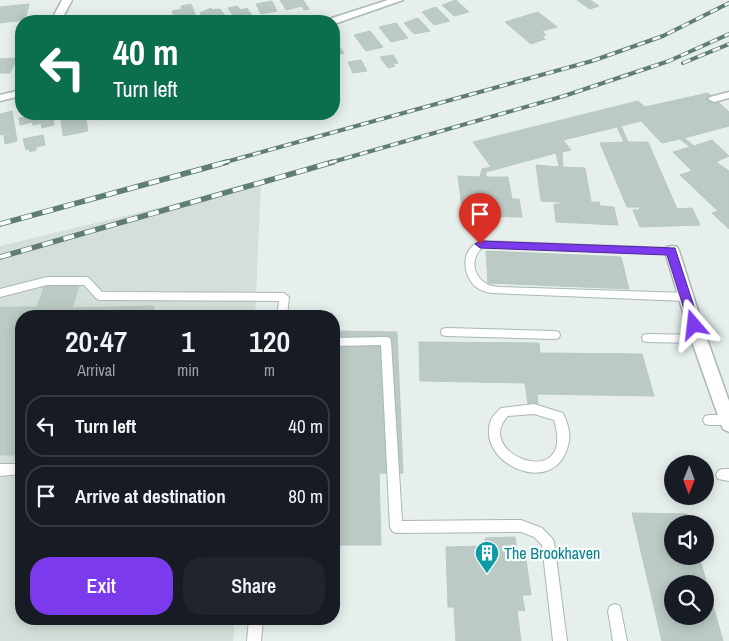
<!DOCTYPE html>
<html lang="en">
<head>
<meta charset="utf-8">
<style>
  :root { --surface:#171b24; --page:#20242c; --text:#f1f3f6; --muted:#9ea1a6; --line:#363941; --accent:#7c3aed }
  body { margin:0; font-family:"Archivo Narrow",sans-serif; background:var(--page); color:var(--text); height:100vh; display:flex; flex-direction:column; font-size:19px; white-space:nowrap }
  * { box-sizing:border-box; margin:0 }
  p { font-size:16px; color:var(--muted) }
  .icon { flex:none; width:28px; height:28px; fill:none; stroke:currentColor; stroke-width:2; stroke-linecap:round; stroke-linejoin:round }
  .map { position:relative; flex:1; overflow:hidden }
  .sheet { position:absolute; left:15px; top:310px; width:325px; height:315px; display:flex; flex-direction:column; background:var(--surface); border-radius:20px; box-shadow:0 2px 12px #0003 }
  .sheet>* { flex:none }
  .guide { position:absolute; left:15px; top:15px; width:325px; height:105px; border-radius:20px; box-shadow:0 2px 12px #0003; background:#0b6e4f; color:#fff; overflow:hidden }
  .needle { width:32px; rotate:181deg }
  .fabs { position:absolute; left:664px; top:455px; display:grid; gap:10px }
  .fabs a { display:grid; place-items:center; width:50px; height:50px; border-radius:50%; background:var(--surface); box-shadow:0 2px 12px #0003; font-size:25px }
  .pin { position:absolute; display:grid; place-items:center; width:42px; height:42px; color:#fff; margin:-51px -21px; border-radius:50% 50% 50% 0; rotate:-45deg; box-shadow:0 0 5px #0007 }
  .pin .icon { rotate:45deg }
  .me { position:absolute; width:55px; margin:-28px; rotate:343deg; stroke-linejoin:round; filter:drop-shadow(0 0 4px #0008) }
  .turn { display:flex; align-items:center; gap:18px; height:105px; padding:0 15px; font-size:22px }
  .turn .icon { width:65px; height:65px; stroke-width:2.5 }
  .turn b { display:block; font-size:35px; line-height:42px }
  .eta { display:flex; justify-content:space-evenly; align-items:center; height:85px; text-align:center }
  .eta b { font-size:30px; font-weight:600; line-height:35px }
  .action { display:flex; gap:10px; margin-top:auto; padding:10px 15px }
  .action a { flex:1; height:58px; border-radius:20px; background:var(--accent); color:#fff; font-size:20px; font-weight:600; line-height:58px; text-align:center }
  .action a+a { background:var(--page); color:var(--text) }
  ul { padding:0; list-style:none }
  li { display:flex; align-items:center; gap:15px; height:62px; margin:0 10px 8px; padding:0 5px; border:2px solid var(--line); border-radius:20px }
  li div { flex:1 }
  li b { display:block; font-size:19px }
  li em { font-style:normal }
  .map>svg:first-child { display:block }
  .built { fill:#d4dfda }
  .building { fill:#bbcac4; stroke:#b8c9c2; fill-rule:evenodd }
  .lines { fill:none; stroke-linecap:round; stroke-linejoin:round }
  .service-casing { stroke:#a8b8b2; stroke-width:2 }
  .minor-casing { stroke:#a8b8b2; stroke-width:3 }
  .service { fill:#fff; fill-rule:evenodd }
  .minor { fill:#fff; fill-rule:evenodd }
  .rail-far1-casing { stroke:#5f7d75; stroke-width:4 }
  .rail-casing { stroke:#5f7d75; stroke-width:5.5 }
  .rail-far1 { stroke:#f7fbf9; stroke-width:2.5; stroke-dasharray:8; stroke-linecap:butt }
  .rail { stroke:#f7fbf9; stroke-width:4; stroke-dasharray:11; stroke-linecap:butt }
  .route { fill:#7c3aed; stroke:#51269a }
  .labels { text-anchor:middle; stroke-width:4.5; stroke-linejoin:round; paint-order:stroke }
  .near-culture-label { font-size:16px; fill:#0d838f; stroke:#f7fbf9; text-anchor:start }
</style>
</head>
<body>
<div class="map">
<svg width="729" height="641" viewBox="0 0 729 641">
  <rect width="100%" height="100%" fill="#e6efeb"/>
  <polygon class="built" points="261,183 255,316 21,316 21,619 235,619 233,641 0,641 0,246"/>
  <g class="building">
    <polygon points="280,0 303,0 309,9 304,10 302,6 286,10"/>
    <polygon points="456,0 469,12 454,16 442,5"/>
    <polygon points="577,0 590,0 599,6 590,9"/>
    <polygon points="272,1 277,11 261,14 256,4"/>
    <polygon points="29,4 25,20 0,23 0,7"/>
    <polygon points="191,4 198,21 176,21 172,11 182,9 181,6"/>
    <polygon points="237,6 241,10 247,8 252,16 236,20 228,8"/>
    <polygon points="436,7 450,21 434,25 422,12"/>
    <polygon points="211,8 212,10 220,9 230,21 204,21 200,13"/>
    <polygon points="538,12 557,27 542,31 546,35 542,36 545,39 531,44 505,22"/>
    <polygon points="418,18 430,31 414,34 404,23"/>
    <polygon points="396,23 408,38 391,42 379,27"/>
    <polygon points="370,31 383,47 366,51 354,35"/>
    <polygon points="334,39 344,53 334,55"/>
    <polygon points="393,55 398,63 393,64 395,66 388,68 380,57"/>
    <polygon points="17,58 10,73 0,73 0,59"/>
    <polygon points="361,60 367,71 353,73 348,62"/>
    <polygon points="708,93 729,112 729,126 684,138 694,146 712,140 729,156 716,162 729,171 729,229 712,213 718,211 680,175 692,171 673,152 690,147 680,139 662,143 641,121 621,126 628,142 648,142 677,209 692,208 700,225 640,227 633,210 640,210 639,207 627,207 600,143 624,142 617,127 563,140 571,150 562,152 563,167 585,168 591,202 599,202 600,206 614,207 618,225 556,222 554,204 561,204 560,202 541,201 536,165 559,167 556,153 486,172 486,177 508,177 512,199 519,199 522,217 463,216 458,176 480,177 482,169 491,167 473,142 638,101 645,107"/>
    <polygon points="12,111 17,141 5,144 4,134 0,135 0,114"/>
    <polygon points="29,114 53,114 54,125 42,128 41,123 33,125 32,122 20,125 19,118 29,116"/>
    <polygon points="68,114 85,114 88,131 63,136 61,120 68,118"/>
    <polygon points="95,114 114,114 115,117 102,120 101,116 96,117"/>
    <polygon points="43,135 45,145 36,147 36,150 30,152 29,149 26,150 23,139"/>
    <polygon points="486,251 621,257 629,289 488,283"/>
    <polygon points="79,286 72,308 154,306 152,316 21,316 21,455 0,455 0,307 37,307 44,287"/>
    <polygon points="334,331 397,332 403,473 379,473 381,545 334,545"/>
    <polygon points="419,342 539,343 540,353 642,354 654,396 537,394 538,404 528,404 525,383 420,381"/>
    <path d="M632,513L687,514L690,524H672V556H699L723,641H662ZM672,584H705V616H672Z"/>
    <polygon points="515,537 517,553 525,553 531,595 522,595 525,611 517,610 521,641 456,641 454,607 448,607 446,547 482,546 486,538"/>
  </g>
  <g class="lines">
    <defs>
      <g id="service">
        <path d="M481,241L672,248L677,251L672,254L483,247C471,256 472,274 484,282C488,286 493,286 499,287L686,293L691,297L686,301L491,293C485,292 480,290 476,287C461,274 461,248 481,241Z"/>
        <polygon points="47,277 86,277 89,278 102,292 284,293 289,297 287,316 277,316 279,301 100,300 97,299 84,285 47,285 0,297 0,289"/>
        <polygon points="446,328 555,331 559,332 560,335 559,338 555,339 446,336 442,335 441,332 442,329"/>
        <polygon points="647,334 699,335 703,336 704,339 703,342 699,343 647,342 643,341 642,338 643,335"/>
        <polygon points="386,337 390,338 391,341 402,521 521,520 542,528 552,538 554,542 567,641 553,641 542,545 534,537 521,532 396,533 392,531 390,527 381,345 334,346 334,338"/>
        <path d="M534,404L563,413C570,428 572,439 565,454C547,494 479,463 490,423C491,417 497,412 501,408ZM534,414L554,420C577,494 471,454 508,416Z"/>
        <polygon points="709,415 729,415 729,425 709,425 705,424 703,420 705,416"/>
        <polygon points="0,464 21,464 21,474 0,476"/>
        <polygon points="722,469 729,469 729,481 718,479 716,475 718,471"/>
        <polygon points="615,604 620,606 627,641 613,641 608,611 610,606"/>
        <polygon points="249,619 263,619 261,641 247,641"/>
      </g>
      <g id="minor">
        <polygon points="62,0 72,0 61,21 51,21"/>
        <polygon points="388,0 403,0 337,23 328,21 329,19"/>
        <polygon points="21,90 21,96 0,101 0,95"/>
        <polygon points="729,92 729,98 714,102 708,99 710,97"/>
        <polygon points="672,246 677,247 679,251 707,339 729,401 729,432 723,429 721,424 691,339 665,251 667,247"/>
      </g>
    </defs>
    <use href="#service" class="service-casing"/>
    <use href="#minor" class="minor-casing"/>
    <use href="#service" class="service"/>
    <use href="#minor" class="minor"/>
    <defs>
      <g id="rail-far1">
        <polyline points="683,63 729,44"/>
        <polyline points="222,163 592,61 663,36 729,3"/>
        <polyline points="329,163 564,96 669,61 729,34"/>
      </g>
      <g id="rail">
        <polyline points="0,224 227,162"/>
        <polyline points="0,257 333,162"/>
      </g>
    </defs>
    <use href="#rail-far1" class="rail-far1-casing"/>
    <use href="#rail" class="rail-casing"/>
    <use href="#rail-far1" class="rail-far1"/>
    <use href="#rail" class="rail"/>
  </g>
  <polygon class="route" points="480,241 675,248 700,325 694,329 689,325 667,255 480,248 475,244"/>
  <defs>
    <symbol id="building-pin" viewBox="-11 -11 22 30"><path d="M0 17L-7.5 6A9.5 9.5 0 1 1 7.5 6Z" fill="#0f9aa8" stroke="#f7fbf9"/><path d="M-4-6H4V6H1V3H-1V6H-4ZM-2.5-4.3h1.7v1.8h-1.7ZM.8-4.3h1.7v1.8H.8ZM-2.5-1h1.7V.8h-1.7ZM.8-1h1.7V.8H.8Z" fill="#fff"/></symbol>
  </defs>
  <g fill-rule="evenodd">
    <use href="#building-pin" x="473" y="539" width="28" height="38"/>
  </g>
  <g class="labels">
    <g class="near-culture-label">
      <text x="504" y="559">The Brookhaven</text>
    </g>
  </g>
</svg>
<div class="fabs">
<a><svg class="needle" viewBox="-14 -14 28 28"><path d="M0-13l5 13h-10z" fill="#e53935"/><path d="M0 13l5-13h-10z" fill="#9ea1a6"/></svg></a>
<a><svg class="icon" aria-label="sound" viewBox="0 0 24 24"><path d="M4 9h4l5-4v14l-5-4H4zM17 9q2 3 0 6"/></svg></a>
<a><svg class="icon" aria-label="search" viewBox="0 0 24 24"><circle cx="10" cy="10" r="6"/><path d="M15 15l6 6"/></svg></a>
</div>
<div class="pin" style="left:480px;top:244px;background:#d93025"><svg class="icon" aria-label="arrive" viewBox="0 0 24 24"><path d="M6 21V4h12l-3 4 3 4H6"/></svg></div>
<svg class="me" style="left:694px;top:325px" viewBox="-20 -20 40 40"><path d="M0-17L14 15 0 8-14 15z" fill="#7c3aed" stroke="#fff" stroke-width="4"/></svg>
<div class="guide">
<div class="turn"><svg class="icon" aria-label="left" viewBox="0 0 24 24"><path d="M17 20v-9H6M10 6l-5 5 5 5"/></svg><div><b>40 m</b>Turn left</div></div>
</div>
<section class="sheet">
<div class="eta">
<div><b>20:47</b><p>Arrival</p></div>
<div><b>1</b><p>min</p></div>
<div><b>120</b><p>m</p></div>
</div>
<ul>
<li><svg class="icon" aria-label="left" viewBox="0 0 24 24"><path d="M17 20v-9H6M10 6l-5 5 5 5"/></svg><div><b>Turn left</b></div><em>40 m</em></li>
<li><svg class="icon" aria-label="arrive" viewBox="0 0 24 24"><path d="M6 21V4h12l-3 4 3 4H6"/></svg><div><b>Arrive at destination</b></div><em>80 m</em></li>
</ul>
<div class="action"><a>Exit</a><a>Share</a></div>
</section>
</div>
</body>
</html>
